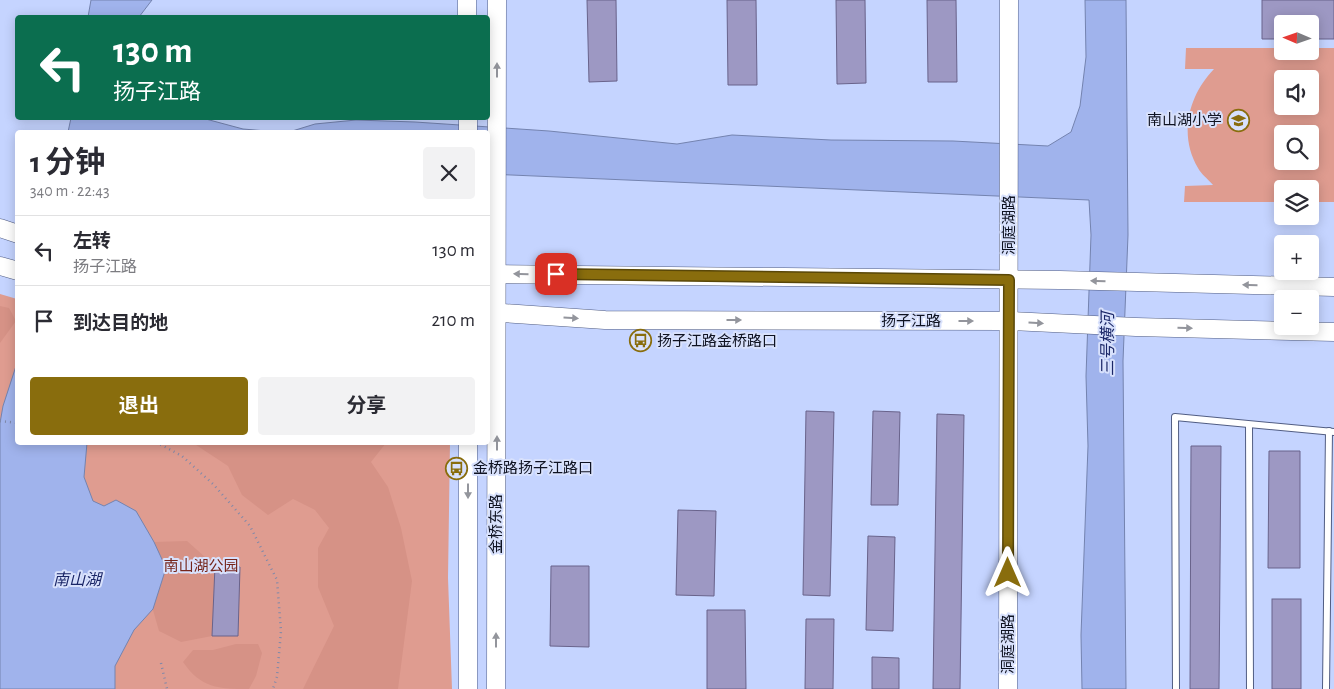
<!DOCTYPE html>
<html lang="zh">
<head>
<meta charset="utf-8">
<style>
  :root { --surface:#fff; --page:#f2f2f3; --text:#2b2b33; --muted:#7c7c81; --line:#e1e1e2; --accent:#896d0d }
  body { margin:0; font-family:"Alegreya Sans","Noto Sans SC",sans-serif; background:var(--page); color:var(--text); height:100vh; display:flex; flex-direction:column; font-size:19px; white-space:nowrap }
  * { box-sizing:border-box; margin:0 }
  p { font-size:16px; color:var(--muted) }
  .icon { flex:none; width:28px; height:28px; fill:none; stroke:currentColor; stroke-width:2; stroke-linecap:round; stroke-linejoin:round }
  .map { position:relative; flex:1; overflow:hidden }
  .details { position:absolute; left:15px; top:130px; width:475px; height:315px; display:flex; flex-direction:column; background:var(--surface); border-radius:5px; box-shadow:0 2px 12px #0003 }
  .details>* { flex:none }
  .hud { position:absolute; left:15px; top:15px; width:475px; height:105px; border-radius:5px; box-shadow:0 2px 12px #0003; background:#0b6e4f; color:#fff; overflow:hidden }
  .needle { width:32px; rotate:272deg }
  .fabs { position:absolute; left:1274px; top:15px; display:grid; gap:10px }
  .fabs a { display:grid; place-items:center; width:45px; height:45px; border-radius:5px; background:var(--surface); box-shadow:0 2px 12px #0003; font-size:25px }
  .pin { position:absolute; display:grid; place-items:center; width:42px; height:42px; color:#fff; margin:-21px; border-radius:10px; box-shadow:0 2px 8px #0006 }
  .me { position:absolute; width:55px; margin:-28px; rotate:0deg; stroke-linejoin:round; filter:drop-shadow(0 0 4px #0008) }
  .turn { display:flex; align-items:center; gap:18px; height:105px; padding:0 15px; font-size:22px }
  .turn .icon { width:65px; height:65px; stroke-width:2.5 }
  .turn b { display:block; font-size:35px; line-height:42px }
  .round { display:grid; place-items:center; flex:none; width:52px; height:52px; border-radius:5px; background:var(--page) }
  .overview { display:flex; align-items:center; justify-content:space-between; height:85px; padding:0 15px }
  h1 { font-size:30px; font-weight:700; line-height:38px }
  .primary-button { display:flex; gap:10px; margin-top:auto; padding:10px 15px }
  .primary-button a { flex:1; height:58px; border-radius:5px; background:var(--accent); color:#fff; font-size:20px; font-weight:700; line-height:58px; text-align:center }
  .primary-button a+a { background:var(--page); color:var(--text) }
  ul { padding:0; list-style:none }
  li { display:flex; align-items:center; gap:15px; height:70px; padding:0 15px; border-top:1px solid var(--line) }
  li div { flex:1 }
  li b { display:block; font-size:19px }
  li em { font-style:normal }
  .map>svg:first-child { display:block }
  .green { fill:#df9c90; fill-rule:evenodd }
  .forest { fill:#d69286 }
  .water { fill:#a0b3ec; stroke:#7483af }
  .building { fill:#9d98c3; stroke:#69638b }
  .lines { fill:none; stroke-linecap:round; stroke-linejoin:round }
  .lane-casing { stroke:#515d83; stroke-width:8 }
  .secondary-casing { stroke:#515d83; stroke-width:19 }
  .path { stroke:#7f89a9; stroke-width:2.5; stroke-dasharray:1 4; stroke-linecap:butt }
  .lane { stroke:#fff; stroke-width:6 }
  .secondary { stroke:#fff; stroke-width:18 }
  .oneway { fill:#93959c }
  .route-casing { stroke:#594708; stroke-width:12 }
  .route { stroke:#896d0d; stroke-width:9 }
  .labels { text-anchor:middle; stroke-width:4; stroke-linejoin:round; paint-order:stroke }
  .poi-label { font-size:15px; fill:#0f1322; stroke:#d8e1fc; text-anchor:start }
  .street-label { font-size:15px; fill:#0f1322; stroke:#d8e1fc }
  .park-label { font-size:15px; fill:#75251b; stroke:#d8e1fc }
  .water-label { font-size:16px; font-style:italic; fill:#1a2667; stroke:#d8e1fc }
</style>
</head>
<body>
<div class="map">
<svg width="1334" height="689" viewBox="0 0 1334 689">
  <rect width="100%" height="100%" fill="#c5d4ff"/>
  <g class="green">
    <path d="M1186,48H1282V51H1310V48H1334V202H1310V189H1282V202H1184L1185,186L1213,185C1208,179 1201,174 1198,168C1178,134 1189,95 1214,69H1185ZM1282,79H1310V106H1282ZM1282,134H1310V161H1282Z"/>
    <polygon points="0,294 17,299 18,442 450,443 448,578 452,689 0,689"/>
  </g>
  <g class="forest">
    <polygon points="0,306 9,308 16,321 0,343"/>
    <polygon points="193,443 386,443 371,462 388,487 401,528 412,581 398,689 303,689 334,626 318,587 318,548 329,528 315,510 293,499 268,515 242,495 228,466"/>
    <polygon points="187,541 215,566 212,636 181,642 159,631 153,610 165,568 154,542"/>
    <path d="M236,644H258L262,653L256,676L249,689C218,689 201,688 183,662L193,650H213Z"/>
  </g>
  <g class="water">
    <polygon points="91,0 152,0 139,17 88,17"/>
    <polygon points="1085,0 1126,0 1128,235 1123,361 1126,689 1082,689 1081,635 1088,446 1086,376 1091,235 1089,200 488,174 488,132 289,132 315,124 356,120 415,122 549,131 677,144 732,135 831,140 953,141 1048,146 1071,132 1080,106 1086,57"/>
    <polygon points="71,118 202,118 243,129 278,132 68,132"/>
    <polygon points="17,363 18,442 87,443 84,477 93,501 104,506 116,500 136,511 154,542 166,568 153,609 134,630 115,666 115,689 0,689 0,423 3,406"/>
  </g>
  <g class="building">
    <polygon points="587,0 616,0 617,81 589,82"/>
    <polygon points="727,0 756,0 757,85 728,85"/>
    <polygon points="836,0 865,0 866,83 837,84"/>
    <polygon points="927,0 956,0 957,82 928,82"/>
    <polygon points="1262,0 1334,0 1334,39 1310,39 1310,24 1282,24 1282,39 1262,39"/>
    <polygon points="806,411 834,412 830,596 803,595"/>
    <polygon points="873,411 900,412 898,505 871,505"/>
    <polygon points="937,414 964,415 960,689 933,689"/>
    <polygon points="1191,446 1221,446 1219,689 1190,689"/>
    <polygon points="1269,451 1300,451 1300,568 1268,568"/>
    <polygon points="678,510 716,511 714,596 676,595"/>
    <polygon points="868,536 895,537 893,631 866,630"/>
    <polygon points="215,566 240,567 238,636 212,636"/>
    <polygon points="551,566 589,566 589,647 550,646"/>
    <rect x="1272" y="599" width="29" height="90"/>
    <polygon points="707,610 745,610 746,689 707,689"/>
    <polygon points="806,619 834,619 833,689 805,689"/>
    <polygon points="872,657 899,658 899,689 872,689"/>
  </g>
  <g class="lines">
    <defs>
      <g id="lane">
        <polyline points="1249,425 1250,689"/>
        <polyline points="1176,689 1175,417 1334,432"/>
        <polyline points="1326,689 1329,431"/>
      </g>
      <g id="secondary">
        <polyline points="467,0 467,18"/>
        <polyline points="468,132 468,118"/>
        <polyline points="0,228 18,234"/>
        <polyline points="0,266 18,271"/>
        <polyline points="488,274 1060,280 1334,287"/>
        <polyline points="488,312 605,320 1009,321 1136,327 1334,332"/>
        <polyline points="468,442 468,689"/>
        <polyline points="496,689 497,0"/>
        <polyline points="1008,689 1009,0"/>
      </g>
    </defs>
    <use href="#lane" class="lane-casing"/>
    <use href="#secondary" class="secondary-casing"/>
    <g class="path">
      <polyline points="0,421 18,423"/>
      <polyline points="156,442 182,456 213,484 250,526 277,580 281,631 277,677 273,689"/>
      <polyline points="161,663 167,689"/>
    </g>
    <use href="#lane" class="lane"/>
    <use href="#secondary" class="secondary"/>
  </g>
  <defs><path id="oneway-solid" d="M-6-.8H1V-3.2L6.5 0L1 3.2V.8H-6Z" transform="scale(1.25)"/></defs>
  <g class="oneway">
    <use href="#oneway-solid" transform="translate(497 70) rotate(-90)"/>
    <use href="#oneway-solid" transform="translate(521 274) rotate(-179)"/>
    <use href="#oneway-solid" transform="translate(1098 281) rotate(-178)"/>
    <use href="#oneway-solid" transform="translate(1250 285) rotate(-179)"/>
    <use href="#oneway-solid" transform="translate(571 318) rotate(4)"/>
    <use href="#oneway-solid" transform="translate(734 320)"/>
    <use href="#oneway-solid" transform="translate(966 321)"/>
    <use href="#oneway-solid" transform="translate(1036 323) rotate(3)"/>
    <use href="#oneway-solid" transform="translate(1185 328) rotate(1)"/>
    <use href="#oneway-solid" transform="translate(497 443) rotate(-90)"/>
    <use href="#oneway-solid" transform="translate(468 491) rotate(90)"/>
    <use href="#oneway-solid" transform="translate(496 640) rotate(-90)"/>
  </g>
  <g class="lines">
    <defs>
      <polyline id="route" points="556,274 1009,280 1008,573"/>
    </defs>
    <use href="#route" class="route-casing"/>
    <use href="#route" class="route"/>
  </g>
  <defs>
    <symbol id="school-ring" viewBox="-11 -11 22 22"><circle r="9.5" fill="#d8e1fc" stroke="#896d0d" stroke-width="1.5"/><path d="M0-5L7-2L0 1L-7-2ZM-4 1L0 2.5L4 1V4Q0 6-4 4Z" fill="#896d0d"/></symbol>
    <symbol id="bus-ring" viewBox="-11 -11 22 22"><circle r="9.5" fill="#d8e1fc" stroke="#896d0d" stroke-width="1.5"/><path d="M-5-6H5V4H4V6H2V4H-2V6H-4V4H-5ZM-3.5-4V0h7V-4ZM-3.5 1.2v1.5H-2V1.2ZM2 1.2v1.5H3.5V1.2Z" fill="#896d0d"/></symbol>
  </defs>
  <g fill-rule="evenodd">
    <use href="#school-ring" x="1226" y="108" width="25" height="25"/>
    <use href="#bus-ring" x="628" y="328" width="25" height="25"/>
    <use href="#bus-ring" x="444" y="456" width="25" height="25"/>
  </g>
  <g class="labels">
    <g class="poi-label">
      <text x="1222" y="125" text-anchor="end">南山湖小学</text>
      <text x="657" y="346">扬子江路金桥路口</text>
      <text x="473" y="473">金桥路扬子江路口</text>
    </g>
    <g class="street-label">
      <text transform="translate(1009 225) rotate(-90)" y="5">洞庭湖路</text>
      <text x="911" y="326">扬子江路</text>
      <text transform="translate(496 524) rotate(-90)" y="5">金桥东路</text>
      <text transform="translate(1008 644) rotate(-90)" y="5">洞庭湖路</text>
    </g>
    <g class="park-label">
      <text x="201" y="571">南山湖公园</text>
    </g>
    <g class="water-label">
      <text transform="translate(1107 344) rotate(-90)" y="6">三号横河</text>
      <text x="77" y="585">南山湖</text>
    </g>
  </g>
</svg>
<div class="fabs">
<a><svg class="needle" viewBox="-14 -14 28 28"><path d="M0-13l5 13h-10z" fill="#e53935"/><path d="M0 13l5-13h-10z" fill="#7c7c81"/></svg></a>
<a><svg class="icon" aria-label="sound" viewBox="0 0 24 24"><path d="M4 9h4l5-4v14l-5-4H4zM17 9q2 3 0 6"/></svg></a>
<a><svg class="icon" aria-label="search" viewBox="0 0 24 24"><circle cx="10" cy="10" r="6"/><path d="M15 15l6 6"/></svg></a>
<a><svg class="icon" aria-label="layers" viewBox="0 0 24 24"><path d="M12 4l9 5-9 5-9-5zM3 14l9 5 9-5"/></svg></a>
<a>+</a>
<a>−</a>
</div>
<div class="pin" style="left:556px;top:274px;background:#d93025"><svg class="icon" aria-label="arrive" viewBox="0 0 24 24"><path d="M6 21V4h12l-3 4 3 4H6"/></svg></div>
<svg class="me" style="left:1008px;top:573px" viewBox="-20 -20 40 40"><path d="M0-17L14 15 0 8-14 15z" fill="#896d0d" stroke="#fff" stroke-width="4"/></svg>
<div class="hud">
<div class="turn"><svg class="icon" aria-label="left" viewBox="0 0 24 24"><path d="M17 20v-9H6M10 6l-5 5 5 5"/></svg><div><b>130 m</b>扬子江路</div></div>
</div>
<section class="details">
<div class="overview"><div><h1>1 分钟</h1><p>340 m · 22:43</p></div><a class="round"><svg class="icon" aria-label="close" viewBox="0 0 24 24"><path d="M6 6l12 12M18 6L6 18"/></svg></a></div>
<ul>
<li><svg class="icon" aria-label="left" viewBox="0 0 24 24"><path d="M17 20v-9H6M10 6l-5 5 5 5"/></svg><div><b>左转</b><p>扬子江路</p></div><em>130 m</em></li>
<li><svg class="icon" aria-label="arrive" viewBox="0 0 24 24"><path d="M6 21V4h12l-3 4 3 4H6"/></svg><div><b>到达目的地</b></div><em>210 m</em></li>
</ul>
<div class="primary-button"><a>退出</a><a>分享</a></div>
</section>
</div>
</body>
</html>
